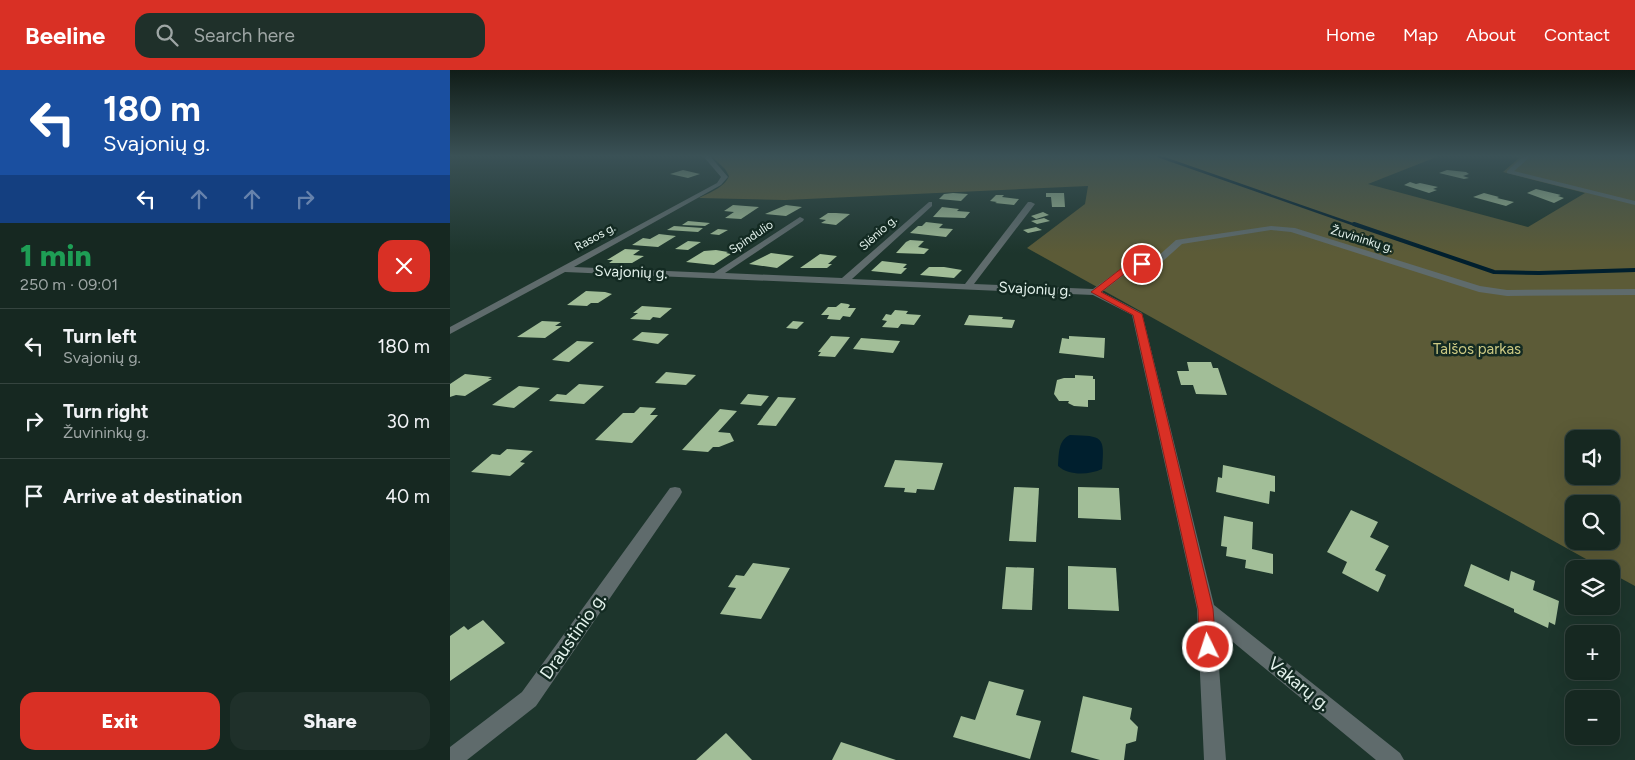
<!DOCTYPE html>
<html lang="en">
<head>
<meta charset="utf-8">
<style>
  :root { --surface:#162821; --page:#1f302a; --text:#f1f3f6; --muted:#9ea6a5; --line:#35443f; --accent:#d93025 }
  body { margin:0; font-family:Figtree,sans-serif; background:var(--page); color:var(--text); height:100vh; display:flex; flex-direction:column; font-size:19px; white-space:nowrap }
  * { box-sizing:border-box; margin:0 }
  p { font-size:16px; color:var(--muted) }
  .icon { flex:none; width:28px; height:28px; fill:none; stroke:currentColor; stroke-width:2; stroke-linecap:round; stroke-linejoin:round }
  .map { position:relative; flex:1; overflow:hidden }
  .sheet { display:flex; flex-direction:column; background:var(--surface); width:450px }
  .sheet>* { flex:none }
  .hud { background:#1a4fa0; color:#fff; overflow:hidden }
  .controls { position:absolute; left:1115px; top:360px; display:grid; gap:10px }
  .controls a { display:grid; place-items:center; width:55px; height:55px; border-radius:10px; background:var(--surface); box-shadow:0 5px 20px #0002,0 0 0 1px var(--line); font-size:25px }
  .pin { position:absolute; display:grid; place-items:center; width:42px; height:42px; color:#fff; margin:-21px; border:2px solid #fff; border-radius:50%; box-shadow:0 1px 5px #0007 }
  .me { position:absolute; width:55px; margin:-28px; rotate:356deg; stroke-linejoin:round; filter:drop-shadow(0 0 4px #0008) }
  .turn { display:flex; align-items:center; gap:18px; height:105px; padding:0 20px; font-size:22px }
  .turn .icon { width:65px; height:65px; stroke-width:2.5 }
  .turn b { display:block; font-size:35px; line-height:42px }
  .lanes { display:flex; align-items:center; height:48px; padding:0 20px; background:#0003; justify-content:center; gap:25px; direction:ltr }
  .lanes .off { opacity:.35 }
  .round { display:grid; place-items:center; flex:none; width:52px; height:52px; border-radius:15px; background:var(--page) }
  .head { display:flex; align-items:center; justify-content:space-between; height:85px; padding:0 20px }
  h1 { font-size:30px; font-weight:800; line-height:38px; color:#1e9e55 }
  .action { display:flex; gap:10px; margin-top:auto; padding:10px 20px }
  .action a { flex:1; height:58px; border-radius:15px; background:var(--accent); color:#fff; font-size:20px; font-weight:800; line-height:58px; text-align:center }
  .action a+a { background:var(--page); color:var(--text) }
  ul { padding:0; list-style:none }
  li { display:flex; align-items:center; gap:15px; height:75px; padding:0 20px; border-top:1px solid var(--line) }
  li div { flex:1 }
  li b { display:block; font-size:19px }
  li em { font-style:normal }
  header { display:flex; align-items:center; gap:30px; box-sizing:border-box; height:70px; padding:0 25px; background:var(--accent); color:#fff }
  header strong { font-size:24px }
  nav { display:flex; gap:28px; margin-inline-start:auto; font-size:18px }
  .search { width:350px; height:45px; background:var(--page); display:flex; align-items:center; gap:12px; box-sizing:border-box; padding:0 18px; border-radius:15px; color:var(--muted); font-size:19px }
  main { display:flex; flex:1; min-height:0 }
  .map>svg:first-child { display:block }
  .green { fill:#5c5b37; fill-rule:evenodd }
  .water { fill:#001f2e }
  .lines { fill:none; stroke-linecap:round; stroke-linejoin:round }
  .stream-far1 { stroke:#001f2e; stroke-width:2.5 }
  .stream { stroke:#001f2e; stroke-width:4 }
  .building { fill:#a2be98 }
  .minor { fill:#5f6b6c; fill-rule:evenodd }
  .route { fill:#d93025; stroke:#8d1f18 }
  .labels { text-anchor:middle; stroke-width:5; stroke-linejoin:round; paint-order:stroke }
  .far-street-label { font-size:12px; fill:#e3f2ec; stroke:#132a22 }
  .street-label { font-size:15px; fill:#e3f2ec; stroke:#132a22 }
  .park-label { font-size:15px; fill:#cdca84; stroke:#132a22 }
  .near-street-label { font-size:18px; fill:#e3f2ec; stroke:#132a22 }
</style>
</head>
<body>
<header>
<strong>Beeline</strong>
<div class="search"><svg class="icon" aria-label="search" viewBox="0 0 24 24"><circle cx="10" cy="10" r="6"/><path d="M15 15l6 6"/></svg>Search here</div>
<nav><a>Home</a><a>Map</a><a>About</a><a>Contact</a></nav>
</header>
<main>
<section class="sheet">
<div class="hud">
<div class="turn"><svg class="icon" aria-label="left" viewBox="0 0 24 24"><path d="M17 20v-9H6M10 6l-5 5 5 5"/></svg><div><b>180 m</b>Svajonių g.</div></div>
<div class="lanes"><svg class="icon" aria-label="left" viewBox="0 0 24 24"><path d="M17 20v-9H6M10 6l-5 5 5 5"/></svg><svg class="icon off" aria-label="ahead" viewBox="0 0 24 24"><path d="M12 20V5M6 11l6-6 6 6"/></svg><svg class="icon off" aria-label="ahead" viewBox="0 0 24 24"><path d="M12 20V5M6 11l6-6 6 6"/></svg><svg class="icon off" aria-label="right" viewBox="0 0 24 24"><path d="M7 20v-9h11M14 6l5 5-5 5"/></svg></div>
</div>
<div class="head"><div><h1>1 min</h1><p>250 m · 09:01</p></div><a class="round" style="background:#d93025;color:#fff"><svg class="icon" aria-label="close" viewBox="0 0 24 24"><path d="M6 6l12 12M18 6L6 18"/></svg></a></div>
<ul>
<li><svg class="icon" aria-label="left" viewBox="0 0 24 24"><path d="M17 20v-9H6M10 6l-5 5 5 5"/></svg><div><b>Turn left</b><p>Svajonių g.</p></div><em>180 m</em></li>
<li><svg class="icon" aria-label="right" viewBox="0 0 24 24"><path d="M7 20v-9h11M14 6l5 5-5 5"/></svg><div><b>Turn right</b><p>Žuvininkų g.</p></div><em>30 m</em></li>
<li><svg class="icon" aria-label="arrive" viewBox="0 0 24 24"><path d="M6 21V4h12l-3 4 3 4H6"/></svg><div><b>Arrive at destination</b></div><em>40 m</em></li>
</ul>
<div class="action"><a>Exit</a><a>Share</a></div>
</section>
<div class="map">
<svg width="1185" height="690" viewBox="0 0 1185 690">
  <rect width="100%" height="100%" fill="#1d352c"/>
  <path class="green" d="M261,86H989L918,114L1078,157L1135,123L1053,102L1069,88L1062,86H1185V516L1161,503V499H1154L577,178L635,134L638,116L335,130L249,128C259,123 275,117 279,106L275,99ZM1124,369H1161V406H1124ZM1124,434H1161V471H1124Z"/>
  <path class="water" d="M620,365C653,366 655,366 652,399C639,405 619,406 608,396C609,384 608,370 620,365Z"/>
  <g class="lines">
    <polyline class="stream-far1" points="708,86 908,156"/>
    <polyline class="stream" points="904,154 1044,202 1089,203 1185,200"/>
  </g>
  <g class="building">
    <polygon points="233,100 250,104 238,108 220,104"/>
    <polygon points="997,100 1016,102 1019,104 1013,106 1019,108 1014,109 989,103"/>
    <polygon points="960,112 966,114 970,113 988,117 983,119 987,120 979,123 954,115"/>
    <polygon points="1086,119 1111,125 1108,126 1114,128 1104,133 1077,123"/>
    <polygon points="503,123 518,124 511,131 489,129 494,124"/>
    <polygon points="596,123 614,123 615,137 602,137 601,127 596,127"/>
    <polygon points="1034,123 1049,127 1047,128 1064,132 1056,136 1023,127"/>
    <polygon points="546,125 554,125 552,127 569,129 564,135 545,133 547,132 540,131"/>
    <polygon points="283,135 309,137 291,149 275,148 284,142 274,141"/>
    <polygon points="336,135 352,137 336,146 315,144"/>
    <polygon points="492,137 509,139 507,141 520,142 515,148 483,147"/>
    <polygon points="593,142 599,145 586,149 581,146"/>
    <polygon points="378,143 386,143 400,144 386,155 371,153 376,150 369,149"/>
    <polygon points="594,148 600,151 587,154 581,151"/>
    <polygon points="238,151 260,153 255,156 232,155"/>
    <polygon points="476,152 493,154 489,158 503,159 496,167 460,163 468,156 472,156"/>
    <polygon points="224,156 253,158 248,162 217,160"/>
    <polygon points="586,157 592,160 578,163 573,160"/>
    <polygon points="268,159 278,160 269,165 260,164"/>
    <polygon points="209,164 226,166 208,177 182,175 193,168 200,169"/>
    <polygon points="460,170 474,171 468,177 479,179 474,184 446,183 456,172"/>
    <polygon points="238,171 251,172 238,180 225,179"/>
    <polygon points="175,179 190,180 183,185 194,186 182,193 159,193 163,190 157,190"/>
    <polygon points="266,180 278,182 276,183 281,184 264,195 236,192 254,181"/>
    <polygon points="321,183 344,186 327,198 299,194"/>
    <polygon points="370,184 387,186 378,194 382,194 377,198 350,198"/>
    <polygon points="432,191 457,194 453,198 457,198 451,204 421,201"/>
    <polygon points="479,197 494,197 512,200 504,208 470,205"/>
    <polygon points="136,221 155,222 162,224 148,233 141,233 137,236 117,235"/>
    <polygon points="391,233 398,234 400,235 398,238 406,238 400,247 393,246 390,250 377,249 379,245 371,245 378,237 386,237"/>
    <polygon points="192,236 222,238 210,248 203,247 200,250 180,249 188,243 183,243"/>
    <polygon points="445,240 458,241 456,244 471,245 464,255 451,254 448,258 432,257 437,251 432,250 436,244 441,245"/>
    <polygon points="519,245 553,247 552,249 565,250 562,258 514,255"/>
    <polygon points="92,251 111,252 105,256 112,256 95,268 67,267"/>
    <polygon points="343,251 354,252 347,259 336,258"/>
    <polygon points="192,262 219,264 208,274 182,270"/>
    <polygon points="381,266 400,267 385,287 368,286 371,282 368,282"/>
    <polygon points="619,266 655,268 654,288 609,283 612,268 619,269"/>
    <polygon points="411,268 450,271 443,283 403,279"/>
    <polygon points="127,271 144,272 119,292 102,290"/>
    <polygon points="737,292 761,292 763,298 768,298 777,325 746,324 743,315 731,315 727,301 739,301"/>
    <polygon points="216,302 246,305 236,315 205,313"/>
    <polygon points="15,304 42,307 38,309 42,309 15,326 6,325 0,327 0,314"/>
    <polygon points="625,305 643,306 643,309 645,309 645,330 638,330 638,337 624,336 618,333 619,331 609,331 604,324 607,310 614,308 625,308"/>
    <polygon points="129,314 154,316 134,334 99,331 107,324 116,325"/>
    <polygon points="69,316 90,318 64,338 42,335"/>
    <polygon points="298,324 319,326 311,336 290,334"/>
    <polygon points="328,327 346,328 326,356 307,355"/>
    <polygon points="190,337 206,338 200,345 208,345 182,373 145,370 173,343 184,343"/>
    <polygon points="270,339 287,341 268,362 280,363 284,371 269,377 263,377 258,382 232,380"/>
    <polygon points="57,379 83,381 70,392 75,393 60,406 21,402 42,384 50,385"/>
    <polygon points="445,390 493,393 484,420 467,419 466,423 454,422 455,418 434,417"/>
    <polygon points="773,395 825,406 825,422 820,421 819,434 766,422 768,407 772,408"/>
    <polygon points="564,417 589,418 586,472 559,471"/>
    <polygon points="628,417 669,418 671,450 628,448"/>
    <polygon points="901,440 928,452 920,467 939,476 925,500 936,505 928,522 892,503 897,492 877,482"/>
    <polygon points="774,446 803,452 802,479 823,484 823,504 795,498 796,490 776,486 777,477 771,476"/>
    <polygon points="303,493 340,498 311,549 270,544 286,518 278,517 286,505 294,506"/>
    <polygon points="1021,494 1059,511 1061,501 1085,511 1083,520 1109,531 1105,555 1099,552 1098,558 1064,542 1064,539 1014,516"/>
    <polygon points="618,496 666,498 669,541 618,539"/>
    <polygon points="556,497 584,498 582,540 552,539"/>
    <polygon points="33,550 55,573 0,611 0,566 14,556 18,560"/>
    <polygon points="539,611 574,620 566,645 591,651 580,689 503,667 511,646 525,650"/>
    <polygon points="633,626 682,638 680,649 688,657 686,671 676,674 674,690 650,690 621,682"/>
    <polygon points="276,663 302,690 246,690"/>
    <polygon points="391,672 446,690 382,690"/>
  </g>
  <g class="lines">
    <g class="minor">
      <polygon points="253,86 260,86 278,107 271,115 124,197 264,203 350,147 354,149 353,151 275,203 392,208 479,132 482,132 482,136 402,209 515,214 578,132 581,132 585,134 524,214 643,219 672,198 707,187 726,170 821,156 845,158 1030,216 1057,220 1185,219 1185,225 1057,226 1029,222 841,162 821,160 732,174 713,191 678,202 652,222 692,243 764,535 950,683 954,690 926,690 766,558 776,690 754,690 747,539 682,245 643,225 115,202 0,264 0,257 267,113 271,107"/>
      <polygon points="1074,86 1081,86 1064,101 1185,131 1185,135 1057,103 1057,101"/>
      <polygon points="225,417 230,418 232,422 230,426 86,636 17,690 0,690 0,677 72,622 220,418"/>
    </g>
  </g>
  <linearGradient id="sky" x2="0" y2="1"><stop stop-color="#101d18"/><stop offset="0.47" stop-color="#3a5156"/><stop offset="1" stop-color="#3a5156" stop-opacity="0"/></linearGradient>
  <rect width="1185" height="183" fill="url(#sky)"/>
  <polygon class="route" points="692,192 695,193 695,196 678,201 651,222 692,244 763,539 766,577 764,582 758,584 752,582 750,577 748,539 683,245 641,222 672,198"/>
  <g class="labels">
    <g class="far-street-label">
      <text transform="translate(428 163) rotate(-42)" y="4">Slėnio g.</text>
      <text transform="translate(145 167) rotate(-29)" y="4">Rasos g.</text>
      <text transform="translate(301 167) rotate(-34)" y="4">Spindulio</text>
      <text transform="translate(912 169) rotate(17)" y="4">Žuvininkų g.</text>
    </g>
    <g class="street-label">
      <text transform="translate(181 202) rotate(2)" y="5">Svajonių g.</text>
      <text transform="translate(585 219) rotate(3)" y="5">Svajonių g.</text>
    </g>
    <g class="park-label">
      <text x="1027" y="284">Talšos parkas</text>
    </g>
    <g class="near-street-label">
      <text transform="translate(123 566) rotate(-55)" y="6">Draustinio g.</text>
      <text transform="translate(849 614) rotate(39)" y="6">Vakarų g.</text>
    </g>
  </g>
</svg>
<div class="controls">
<a><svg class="icon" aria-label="sound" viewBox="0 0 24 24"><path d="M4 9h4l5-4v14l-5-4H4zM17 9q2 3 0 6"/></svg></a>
<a><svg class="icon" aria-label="search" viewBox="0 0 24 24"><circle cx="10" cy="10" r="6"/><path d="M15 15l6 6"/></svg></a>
<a><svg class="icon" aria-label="layers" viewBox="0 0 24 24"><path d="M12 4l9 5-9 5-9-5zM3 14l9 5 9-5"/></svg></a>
<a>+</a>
<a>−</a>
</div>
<div class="pin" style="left:692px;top:194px;background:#d93025"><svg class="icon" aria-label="arrive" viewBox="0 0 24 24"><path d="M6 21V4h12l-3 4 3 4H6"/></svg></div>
<svg class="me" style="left:758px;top:577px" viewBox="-20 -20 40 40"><circle r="17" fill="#d93025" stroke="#fff" stroke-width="3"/><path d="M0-11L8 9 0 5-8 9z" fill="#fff"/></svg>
</div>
</main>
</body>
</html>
